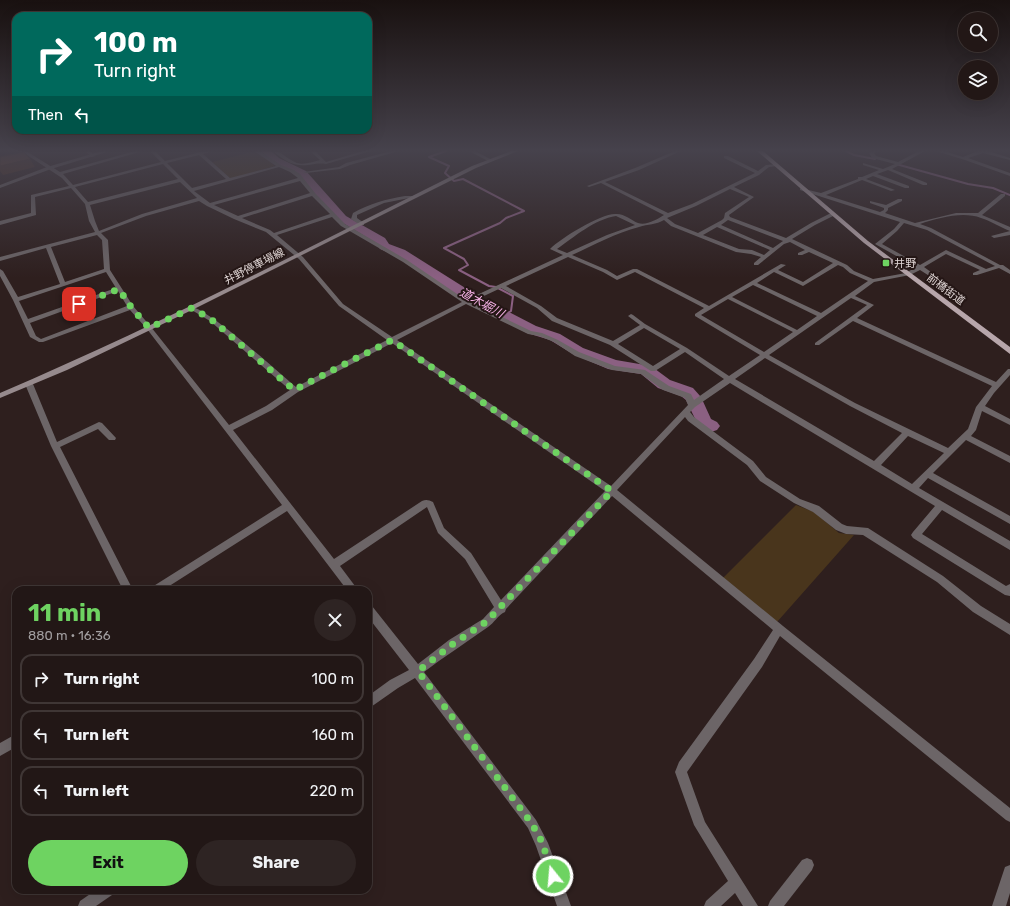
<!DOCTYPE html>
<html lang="en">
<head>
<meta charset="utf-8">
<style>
  :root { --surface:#221716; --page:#2e2423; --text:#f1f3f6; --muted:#a29fa1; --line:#3f3635; --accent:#6ed361 }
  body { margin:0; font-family:Rubik,"Noto Sans JP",sans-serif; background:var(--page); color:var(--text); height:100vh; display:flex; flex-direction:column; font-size:15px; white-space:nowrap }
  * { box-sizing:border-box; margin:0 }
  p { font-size:13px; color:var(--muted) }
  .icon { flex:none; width:22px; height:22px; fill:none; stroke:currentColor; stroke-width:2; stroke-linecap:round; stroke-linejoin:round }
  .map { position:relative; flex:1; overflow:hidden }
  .details { position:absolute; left:12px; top:586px; width:360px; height:308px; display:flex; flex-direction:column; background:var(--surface); border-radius:12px; box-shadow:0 4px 16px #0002,0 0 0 1px var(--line) }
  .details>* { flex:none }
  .guide { position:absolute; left:12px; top:12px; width:360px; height:122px; border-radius:12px; box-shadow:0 4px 16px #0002,0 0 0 1px var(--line); background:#00695c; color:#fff; overflow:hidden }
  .tools { position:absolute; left:958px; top:12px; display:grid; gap:8px }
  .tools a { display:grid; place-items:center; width:40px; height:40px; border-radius:50%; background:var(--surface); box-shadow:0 4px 16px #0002,0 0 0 1px var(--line); font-size:20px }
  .pin { position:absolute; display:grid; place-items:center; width:34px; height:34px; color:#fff; margin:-17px; border-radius:8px; box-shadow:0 2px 6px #0006 }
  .me { position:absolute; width:44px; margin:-22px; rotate:343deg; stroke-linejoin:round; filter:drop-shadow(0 0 3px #0008) }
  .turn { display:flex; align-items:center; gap:14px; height:84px; padding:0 16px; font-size:18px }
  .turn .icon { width:52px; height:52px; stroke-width:2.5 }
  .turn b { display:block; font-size:28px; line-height:34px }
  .then { display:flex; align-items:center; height:38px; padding:0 16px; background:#0003; gap:8px; font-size:15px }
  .round { display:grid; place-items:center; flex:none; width:42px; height:42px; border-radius:21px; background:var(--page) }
  .overview { display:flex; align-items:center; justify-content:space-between; height:68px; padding:0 16px }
  h1 { font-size:24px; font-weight:700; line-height:30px; color:var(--accent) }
  .cta { display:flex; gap:8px; margin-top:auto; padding:8px 16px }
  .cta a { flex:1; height:46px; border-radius:24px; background:var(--accent); color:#111; font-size:16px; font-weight:700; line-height:46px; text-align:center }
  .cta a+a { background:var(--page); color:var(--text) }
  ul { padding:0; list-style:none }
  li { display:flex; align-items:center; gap:12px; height:50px; margin:0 8px 6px; padding:0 8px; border:2px solid var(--line); border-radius:12px }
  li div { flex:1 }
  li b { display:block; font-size:15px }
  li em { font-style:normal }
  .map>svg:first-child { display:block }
  .green { fill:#49351c }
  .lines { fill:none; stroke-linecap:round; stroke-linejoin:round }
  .stream { stroke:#8b6082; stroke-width:2 }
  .river { fill:#8b6082; fill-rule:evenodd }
  .minor { fill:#6c6567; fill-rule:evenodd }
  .tertiary { fill:#6c6567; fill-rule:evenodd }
  .secondary { fill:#968a8d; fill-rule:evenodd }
  .primary { fill:#b7a6ab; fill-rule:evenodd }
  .shaded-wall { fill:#4e2e1e }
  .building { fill:#6f412b; stroke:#4e2e1e }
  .route { stroke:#6ed361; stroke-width:7; stroke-dasharray:0 12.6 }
  .poi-dot { fill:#6ed361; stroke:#241615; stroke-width:1.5 }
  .labels { text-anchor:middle; stroke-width:4; stroke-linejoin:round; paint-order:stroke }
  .far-poi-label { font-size:11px; fill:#e0d6d5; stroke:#241615; text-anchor:start }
  .far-street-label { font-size:11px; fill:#e0d6d5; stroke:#241615 }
  .far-water-label { font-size:12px; font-style:italic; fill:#f7b3e8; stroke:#241615 }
</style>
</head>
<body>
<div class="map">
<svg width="1010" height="906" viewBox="0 0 1010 906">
  <rect width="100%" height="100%" fill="#2e1f1e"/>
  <g class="green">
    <polygon points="252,152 263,156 275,166 233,178 230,178 212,162"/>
    <polygon points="796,505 814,512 839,533 854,535 777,622 723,578"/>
  </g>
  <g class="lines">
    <g class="stream">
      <polyline points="446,151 429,157 449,166 445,173 454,181 463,179 524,211 506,218 500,223 444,248 464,259 468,265 459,270 489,286 496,287 513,296 511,311 503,316"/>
      <polyline points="846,151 854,155 875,159"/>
      <polyline points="896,164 968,184 993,188 1010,195"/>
    </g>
    <polygon class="river" points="261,151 271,151 279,158 306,171 346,216 385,238 389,244 405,250 478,296 536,326 560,334 583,348 616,360 651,366 670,380 693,388 701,397 711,419 717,422 720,426 717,430 711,432 699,427 686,400 681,396 658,388 641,374 608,369 573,354 550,340 527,333 468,302 397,256 380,249 376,243 338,220 298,175 273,162"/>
    <g class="minor">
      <path d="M21,151H26L60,172L135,151H143L63,174L73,185L161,162L150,151H155L165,161L205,151H213L203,154L230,178L276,166L254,151H260L281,165L294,170L300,174L315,193L345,224L407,260L466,300L563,255L550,249C561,238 600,214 615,214C624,213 631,220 638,223C646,226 658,219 664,215L601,183L589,187L587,186L635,168L675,151H681L639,170L605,182L668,213L692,204L755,173L724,158V156H728L758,171L766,165L777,164V166L769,167L759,175L734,187L754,197L729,215L730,217L786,238L811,223L831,213H835V215L815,225L792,239L847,265L854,271L873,279L906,273L916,267L875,244L894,229L900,222L800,190V188L821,193L858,179V177H862L879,170L863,165V163L883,169L895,164L872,158L869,153L872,151H878L874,153L876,156L898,162L919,151H925L892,169L927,183V185H923L888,170L877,174L909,186V188H905L873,176L866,179L895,190L891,191L862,180L826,195L880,212L884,210V208L870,203V201L886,205L898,199H902V201L888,208V210L885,213L915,223L956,213H978L1001,194H1005V196L982,215L1010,227V231C1000,227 991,221 981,218C963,211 938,218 920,224L931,228L1000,265H1003L1010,270V274L999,268L977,275H973V273L980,270L946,254L924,267L935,275V277H931L920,270L910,275L874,282L855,296L874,305L857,318L996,382L1008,369H1010V375L994,393L985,406L1010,419V425L982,411L976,430L971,436L1010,456V463L966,440L933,473L1010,516V524L928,478L919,488L1010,541V550L942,510L922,534L1006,586L1010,584V596L1005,595L913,538L911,535L913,532L935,506L730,383L695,407L690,412L694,417L753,461L766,477L800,499L819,506L842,524L847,526L868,528L943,576L981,606L1010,624V635L973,612L937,582L863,535L846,534L836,530L813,512L794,503L760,481L747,465L688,421L685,417L617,490L783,626L1010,808V822L1006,820L780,636L762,667L687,772L705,822L758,906H743L735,893L721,906H704L706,901L728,881L694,825L675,772L679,762L754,659L773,630L612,496L506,609L505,612C498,615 494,623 488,627C467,642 445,656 424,672L536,820L548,843L571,906H557L536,846L528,828L415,678L398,688L368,709V696L390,680L409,670L368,617V604L372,606L418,664L449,640L483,619L494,607L465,559L438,533L427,507L340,566L358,590H347L287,511L163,590H150L152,587L282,505L147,329L130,310L43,342H39L30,337L13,300L0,276V269L3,271L18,297L60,284L46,248L0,261V257L95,232L89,221L85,204L71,188L35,197L36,215L0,225V221L31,213V195L69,186L62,178ZM199,155L226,179L192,188L167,163ZM163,164L178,179L88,202L75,187ZM279,167L290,172L298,178L210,203L194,191ZM300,181L310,193L238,216L214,205ZM180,182L197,198L142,214L99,231L95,221L90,205ZM730,189L749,197L725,213L724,218L722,220L698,233L675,224L667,218L696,206ZM312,196L330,214L274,233L270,230L242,218ZM199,201L207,206L234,219L266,232L299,259L339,306L387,340L296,387C280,374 205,305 190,307V309L210,321L290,390L266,406L229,425L151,327L133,306L110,270L108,240L101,233L146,216ZM616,216L635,225L607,235L567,253L557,249C574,237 595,219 616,216ZM332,217L341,226L403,262L462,302L392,337L343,304L303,257L277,235ZM664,220L671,226L736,252L751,254L761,257L754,263V265H758L784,244L790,242L805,250L798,253V255H802L809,252L833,263L803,282L778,270L786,265L781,264L709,306L637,269H633L617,276L607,270L572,255C594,245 616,233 639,227C648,224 656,225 664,220ZM728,220L783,241L773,248L721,225ZM904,223L927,230L995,266L986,269L946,250L920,265L882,244L897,231ZM717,227L770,250L764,255L752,250L739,249L703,235ZM97,235L102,240L104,269L65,282L51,247ZM568,257L603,272L617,280L635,272L704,308L695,314V316L760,355L729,376L687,348L645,324L633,315L631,314L628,316L640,325L613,341L557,318L541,306L506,286ZM838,265L843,267L850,273L868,281L821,313L757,283L774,272L803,286ZM106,272L116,288L28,319L19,301ZM753,285L817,316L797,330L732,297ZM501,288L537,308L552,321L610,345L651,371H655L685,352L724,379L694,400L691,394L669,386L645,370L615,366L579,352L558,340L542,333L531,331L471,302ZM118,291L127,306L41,339L36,336L30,323ZM851,298L867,305L815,343V345H819L853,321L992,386L976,407L968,429L948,448L855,403L769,355ZM728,299L793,332L764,352L701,315ZM466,304L528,334L539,336L554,342L575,356L612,370L641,374L663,390L685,398L688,405L611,486L397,340ZM644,328L680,349L653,366L618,344ZM392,343L605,491L501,600L471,553L444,528L433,502C429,500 426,499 422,501L334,559L233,430L272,410L298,392ZM765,358L850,406L902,433L874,461L735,379ZM908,436L944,453L912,484L881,465Z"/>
      <polygon points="85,151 90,151 95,156 92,157"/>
      <path d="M273,151C282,151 288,160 297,163C304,165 312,162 320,160L310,151H315L326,162L363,151H371L326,164C319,163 315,164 308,165C294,167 283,160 273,151Z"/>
      <polygon points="391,151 399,151 350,165 340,169 306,173 304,172 339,167 346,163"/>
      <polygon points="936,151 944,151 963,157 978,151 988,151 1010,158 1010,160 983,153 968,158 1010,173 1010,176 965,160"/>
      <path d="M405,196H412L414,197L384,203L357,215V218L364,223V225H360L351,219L353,213C369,204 386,199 405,196Z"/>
      <polygon points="1010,231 1010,235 994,238 991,236"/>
      <polygon points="26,382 32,382 33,384 57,442 99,422 102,423 116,438 115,440 109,440 98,429 60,447 133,590 123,590 51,446 25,384"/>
      <polygon points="16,734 16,747 0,756 0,743"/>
      <polygon points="807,858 812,860 814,865 812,870 784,906 768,906 770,901 802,860"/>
      <polygon points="1010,865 1010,893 1006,906 992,906 1005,867"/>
      <polygon points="96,890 114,890 112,895 96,906 78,906 80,901"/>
    </g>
    <g class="tertiary">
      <polygon points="102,151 110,151 51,169 0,188 0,185 47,167"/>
      <polygon points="469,151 475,151 492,160 488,161"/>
    </g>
    <path class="secondary" d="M511,151H518L476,168L194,309L67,370L0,398V393C161,324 316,244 472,166Z"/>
    <polygon class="primary" points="757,151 763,151 868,241 1010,347 1010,354 864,243"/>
  </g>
  <polygon class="shaded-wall" points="30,159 35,167 3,175 0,171 0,166"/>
  <polygon class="building" points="24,152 30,159 0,166 0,157"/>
  <linearGradient id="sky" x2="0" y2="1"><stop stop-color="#191110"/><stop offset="0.54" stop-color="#46424c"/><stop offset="1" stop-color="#46424c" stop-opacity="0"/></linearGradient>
  <rect width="1010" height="278" fill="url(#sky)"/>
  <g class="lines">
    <polyline class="route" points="79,304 119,289 131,307 149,328 192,308 212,320 294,390 392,340 612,491 486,622 453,644 418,671 532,824 542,842 553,876"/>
  </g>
  <rect class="poi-dot" x="882" y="259" width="8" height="8" rx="2"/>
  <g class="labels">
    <g class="far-poi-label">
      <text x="894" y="267">井野</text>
    </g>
    <g class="far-street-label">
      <text transform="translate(254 266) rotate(-27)" y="4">井野停車場線</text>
      <text transform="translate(946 289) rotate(37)" y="4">前橋街道</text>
    </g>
    <g class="far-water-label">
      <text transform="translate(482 303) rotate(29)" y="4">道木堀川</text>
    </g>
  </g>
</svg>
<div class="tools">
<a><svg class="icon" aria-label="search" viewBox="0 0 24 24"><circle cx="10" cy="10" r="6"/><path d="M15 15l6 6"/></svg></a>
<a><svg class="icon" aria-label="layers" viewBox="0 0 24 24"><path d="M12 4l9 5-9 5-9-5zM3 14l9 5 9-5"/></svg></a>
</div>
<div class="pin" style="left:79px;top:304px;background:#d93025"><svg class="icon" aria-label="arrive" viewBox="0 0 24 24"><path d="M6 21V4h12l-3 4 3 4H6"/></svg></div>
<svg class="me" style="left:553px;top:876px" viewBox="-20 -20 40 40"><circle r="17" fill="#6ed361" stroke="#fff" stroke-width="3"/><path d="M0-11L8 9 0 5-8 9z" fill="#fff"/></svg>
<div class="guide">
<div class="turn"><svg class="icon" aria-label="right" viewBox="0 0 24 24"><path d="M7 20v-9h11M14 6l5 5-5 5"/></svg><div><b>100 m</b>Turn right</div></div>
<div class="then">Then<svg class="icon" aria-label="left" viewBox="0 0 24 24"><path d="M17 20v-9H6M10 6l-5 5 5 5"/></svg></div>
</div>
<section class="details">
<div class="overview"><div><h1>11 min</h1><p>880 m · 16:36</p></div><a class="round"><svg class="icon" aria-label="close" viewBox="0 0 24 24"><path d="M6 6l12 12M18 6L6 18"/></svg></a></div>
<ul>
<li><svg class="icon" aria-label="right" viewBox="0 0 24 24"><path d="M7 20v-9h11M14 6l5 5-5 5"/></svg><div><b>Turn right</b></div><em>100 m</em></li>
<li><svg class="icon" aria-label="left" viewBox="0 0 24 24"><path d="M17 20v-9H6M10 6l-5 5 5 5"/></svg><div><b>Turn left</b></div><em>160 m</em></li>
<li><svg class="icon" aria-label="left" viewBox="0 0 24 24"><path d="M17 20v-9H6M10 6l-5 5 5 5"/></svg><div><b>Turn left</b></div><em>220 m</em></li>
</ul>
<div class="cta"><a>Exit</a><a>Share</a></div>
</section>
</div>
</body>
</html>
